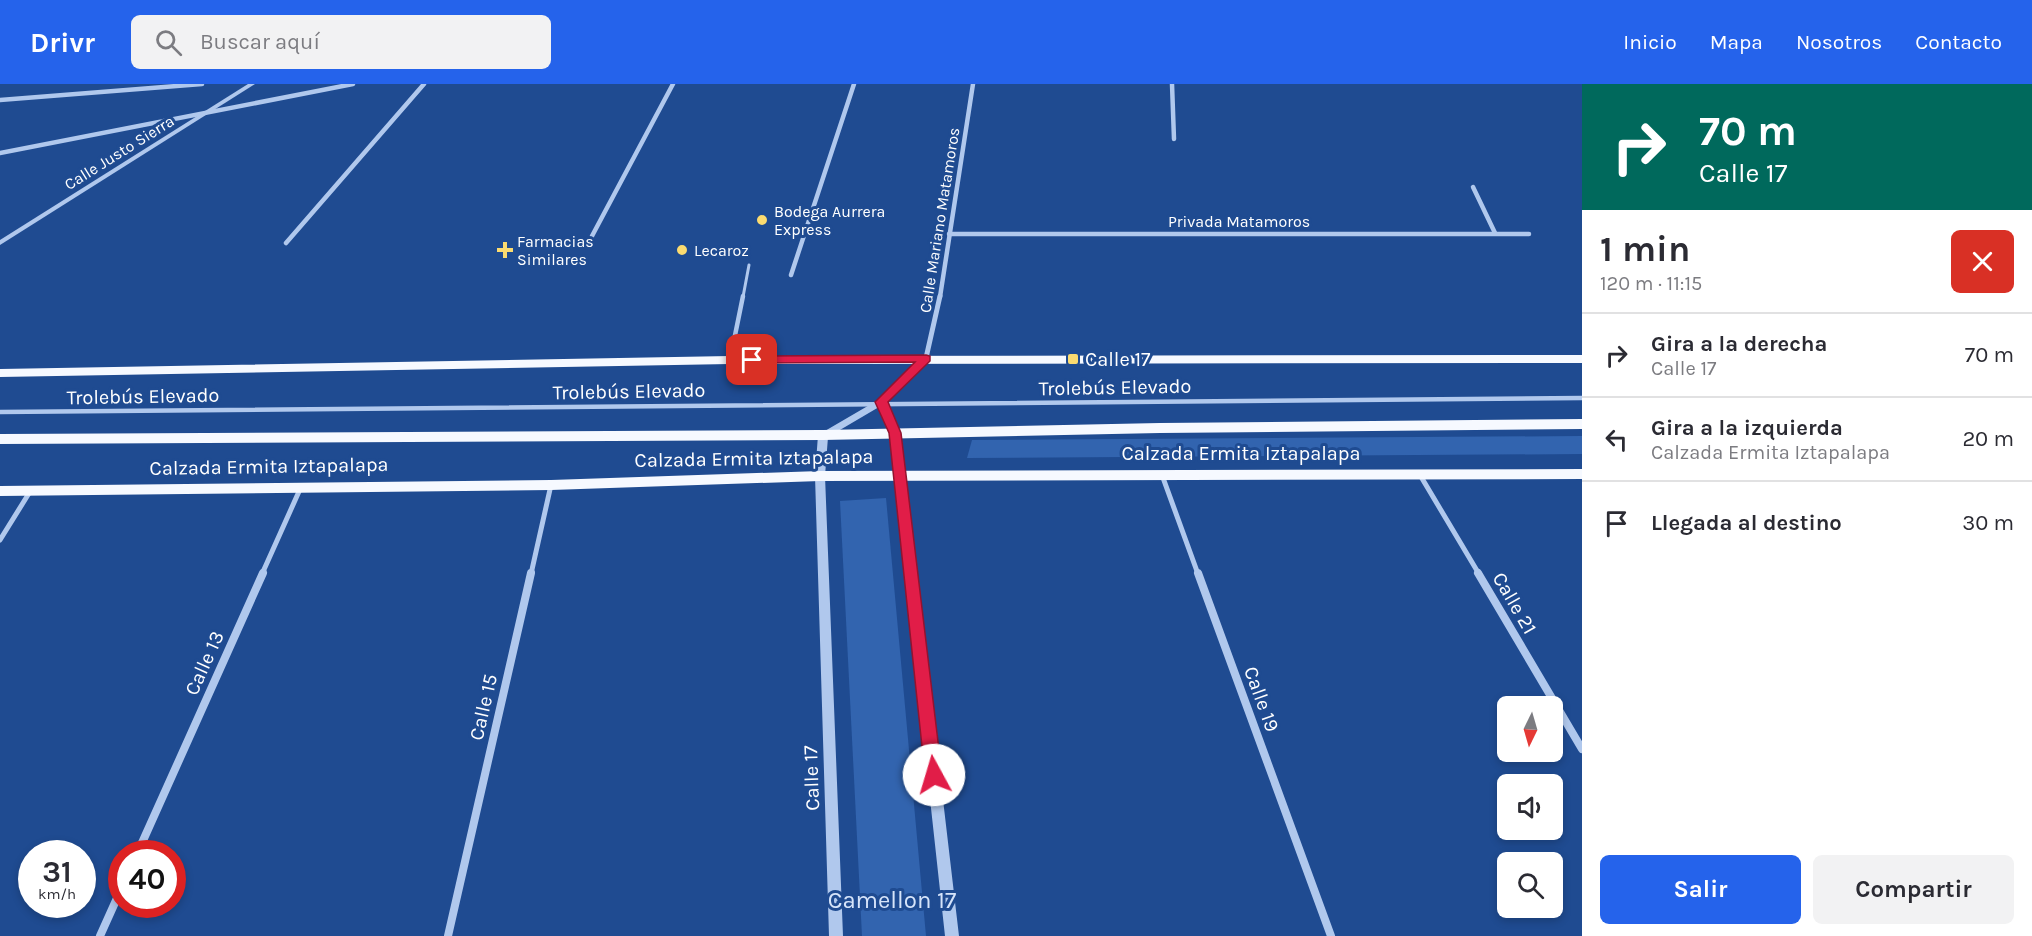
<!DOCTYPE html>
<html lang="es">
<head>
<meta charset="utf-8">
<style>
  :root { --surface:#fff; --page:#f2f2f3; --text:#2b2b33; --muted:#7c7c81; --line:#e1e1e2; --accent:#2563eb }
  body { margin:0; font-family:Karla,sans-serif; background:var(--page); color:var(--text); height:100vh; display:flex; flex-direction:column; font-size:22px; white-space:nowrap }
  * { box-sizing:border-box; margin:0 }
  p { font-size:20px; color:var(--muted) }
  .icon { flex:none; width:33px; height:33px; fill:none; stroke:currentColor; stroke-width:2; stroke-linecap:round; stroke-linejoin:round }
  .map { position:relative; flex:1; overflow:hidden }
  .sheet { display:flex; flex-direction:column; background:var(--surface); width:450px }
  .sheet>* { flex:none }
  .top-card { background:#00695c; color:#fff; overflow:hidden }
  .needle { width:39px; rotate:185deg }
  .controls { position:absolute; left:1497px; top:612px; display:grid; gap:12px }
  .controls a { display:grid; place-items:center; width:66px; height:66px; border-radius:9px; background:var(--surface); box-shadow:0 3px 9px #0003; font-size:30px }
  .speed { position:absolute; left:18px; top:756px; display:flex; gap:12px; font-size:30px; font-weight:700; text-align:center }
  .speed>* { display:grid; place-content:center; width:78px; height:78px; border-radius:50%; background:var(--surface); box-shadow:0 3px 9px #0003; line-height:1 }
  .speed small { font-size:15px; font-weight:400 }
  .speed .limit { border:9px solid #d22; background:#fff; color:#111 }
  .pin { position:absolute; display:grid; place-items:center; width:51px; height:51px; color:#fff; margin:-26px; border-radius:12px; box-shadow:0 3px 9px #0006 }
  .me { position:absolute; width:66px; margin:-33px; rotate:354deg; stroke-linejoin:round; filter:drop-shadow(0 0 4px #0008) }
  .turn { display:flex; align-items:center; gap:21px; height:126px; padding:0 18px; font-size:27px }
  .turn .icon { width:78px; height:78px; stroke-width:2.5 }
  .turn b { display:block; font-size:42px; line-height:51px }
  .round { display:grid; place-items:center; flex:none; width:63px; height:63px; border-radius:9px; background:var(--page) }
  .summary { display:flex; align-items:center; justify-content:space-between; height:102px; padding:0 18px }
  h1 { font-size:36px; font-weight:700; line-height:45px }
  .button { display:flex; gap:12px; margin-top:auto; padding:12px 18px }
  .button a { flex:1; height:69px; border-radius:9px; background:var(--accent); color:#fff; font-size:24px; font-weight:700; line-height:69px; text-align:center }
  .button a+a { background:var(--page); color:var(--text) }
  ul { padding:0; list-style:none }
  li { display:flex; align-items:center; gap:18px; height:84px; padding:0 18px; border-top:2px solid var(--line) }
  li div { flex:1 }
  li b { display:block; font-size:22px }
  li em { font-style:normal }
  header { display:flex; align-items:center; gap:36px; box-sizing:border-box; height:84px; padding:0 30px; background:var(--accent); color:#fff }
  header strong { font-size:28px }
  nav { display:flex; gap:33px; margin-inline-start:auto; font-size:21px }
  .search { width:420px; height:54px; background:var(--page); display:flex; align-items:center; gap:15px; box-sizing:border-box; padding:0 21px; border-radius:9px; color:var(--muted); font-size:22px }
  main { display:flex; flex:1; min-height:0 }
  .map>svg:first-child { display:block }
  .green { fill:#3264af }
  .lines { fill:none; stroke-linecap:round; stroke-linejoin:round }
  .service-far1 { stroke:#b0c8ed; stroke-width:3 }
  .service { stroke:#b0c8ed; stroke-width:4.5 }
  .minor-far2 { stroke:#b0c8ed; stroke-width:4.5 }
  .minor-far1 { stroke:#b0c8ed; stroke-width:5 }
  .minor { stroke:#b0c8ed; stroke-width:8 }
  .tertiary { fill:#b0c8ed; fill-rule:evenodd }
  .primary { fill:#f6f9ff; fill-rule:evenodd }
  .service-bridge { stroke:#b0c8ed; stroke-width:4.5 }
  .route { fill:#e11d48; stroke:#92132f; stroke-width:1.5 }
  .poi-dot { fill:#fbdb70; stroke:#1f4b91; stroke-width:2 }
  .labels { text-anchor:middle; stroke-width:6; stroke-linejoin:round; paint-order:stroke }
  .far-street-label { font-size:16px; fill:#fff; stroke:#1f4b91 }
  .far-poi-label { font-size:16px; fill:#fff; stroke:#1f4b91; text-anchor:start }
  .poi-label { font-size:20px; fill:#fff; stroke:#1f4b91; text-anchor:start }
  .street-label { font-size:20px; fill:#fff; stroke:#1f4b91 }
  .near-park-label { font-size:24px; fill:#d6e4fa; stroke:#1f4b91 }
</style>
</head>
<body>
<header>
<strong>Drivr</strong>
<div class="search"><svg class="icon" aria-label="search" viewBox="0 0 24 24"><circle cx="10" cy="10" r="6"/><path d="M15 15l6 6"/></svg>Buscar aquí</div>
<nav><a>Inicio</a><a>Mapa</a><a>Nosotros</a><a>Contacto</a></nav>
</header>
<main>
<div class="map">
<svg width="1582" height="852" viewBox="0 0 1582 852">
  <rect width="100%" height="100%" fill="#1f4b91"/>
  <g class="green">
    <polygon points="1582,352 1582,370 967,374 972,356"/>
    <polygon points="886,414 926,852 862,852 840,417"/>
  </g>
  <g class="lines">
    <polyline class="service-far1" points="743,213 749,181"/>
    <polyline class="service" points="730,276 743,212"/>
    <g class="minor-far2">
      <polyline points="1172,0 1174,55"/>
      <polyline points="0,16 202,0"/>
      <polyline points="0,69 353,0"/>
      <polyline points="1473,103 1495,149"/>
      <polyline points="949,150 1529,150"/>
      <polyline points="592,152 673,0"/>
      <polyline points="286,159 424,0"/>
      <polyline points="791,191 854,0"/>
      <polyline points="940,213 973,0"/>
    </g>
    <g class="minor-far1">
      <polyline points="926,274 940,212"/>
      <polyline points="1162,391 1198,490"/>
      <polyline points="1420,391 1479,490"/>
      <polyline points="0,456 31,406"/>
      <polyline points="262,490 301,403"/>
      <polyline points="531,490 551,401"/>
    </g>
    <g class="minor">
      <polyline points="1198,489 1331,852"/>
      <polyline points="1478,489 1582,665"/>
      <polyline points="137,770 263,489"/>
      <polyline points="100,852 122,803"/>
      <polyline points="448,852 531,489"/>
    </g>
    <g class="tertiary">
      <polygon points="248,0 255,0 0,161 0,156"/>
      <polygon points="926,271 929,272 931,274 886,319 900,349 959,852 945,852 890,349 879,323 828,353 825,392 843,852 829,852 815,392 818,351 878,316 923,272"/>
    </g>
    <g class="primary">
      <polygon points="1582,271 1582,279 730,280 0,293 0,285 730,272"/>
      <polygon points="1582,335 1582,345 1160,349 823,356 0,360 0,350 823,346 1160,339"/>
      <polygon points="1582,385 1582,395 820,397 551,406 0,412 0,402 551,396 820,387"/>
    </g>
    <polyline class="service-bridge" points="0,328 1582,314"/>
  </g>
  <polygon class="route" points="926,271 930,272 930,277 888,318 901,349 942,691 940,696 934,699 928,696 925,691 889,349 875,318 915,278 752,279 746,276 752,272"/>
  <g class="poi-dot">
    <circle cx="762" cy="136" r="6"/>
    <path d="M502 157h6v6h6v6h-6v6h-6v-6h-6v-6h6z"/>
    <circle cx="682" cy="166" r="6"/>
    <rect x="1067" y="269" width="12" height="12" rx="3"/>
  </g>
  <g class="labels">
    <g class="far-street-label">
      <text transform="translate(119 68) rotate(-32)" y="6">Calle Justo Sierra</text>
      <text transform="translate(939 136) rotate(-81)" y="6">Calle Mariano Matamoros</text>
      <text x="1239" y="143">Privada Matamoros</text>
    </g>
    <g class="far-poi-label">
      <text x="774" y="133">Bodega Aurrera<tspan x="774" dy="18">Express</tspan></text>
      <text x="517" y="163">Farmacias<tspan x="517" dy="18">Similares</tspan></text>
      <text x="694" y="172">Lecaroz</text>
    </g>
    <g class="poi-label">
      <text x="1085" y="282">Calle 17</text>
    </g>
    <g class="street-label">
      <text transform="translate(1115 303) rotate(-1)" y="7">Trolebús Elevado</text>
      <text transform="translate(629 307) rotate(-1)" y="7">Trolebús Elevado</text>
      <text transform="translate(143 312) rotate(-1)" y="7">Trolebús Elevado</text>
      <text x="1241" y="376">Calzada Ermita Iztapalapa</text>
      <text transform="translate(754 374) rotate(-1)" y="7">Calzada Ermita Iztapalapa</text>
      <text transform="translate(269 382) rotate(-1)" y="7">Calzada Ermita Iztapalapa</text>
      <text transform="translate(1515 519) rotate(60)" y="7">Calle 21</text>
      <text transform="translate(204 579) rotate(-66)" y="7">Calle 13</text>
      <text transform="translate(1262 615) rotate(70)" y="7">Calle 19</text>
      <text transform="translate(483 623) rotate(-77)" y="7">Calle 15</text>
      <text transform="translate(811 694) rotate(-92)" y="7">Calle 17</text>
    </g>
    <g class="near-park-label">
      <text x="892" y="824">Camellon 17</text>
    </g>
  </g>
</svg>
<div class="controls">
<a><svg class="needle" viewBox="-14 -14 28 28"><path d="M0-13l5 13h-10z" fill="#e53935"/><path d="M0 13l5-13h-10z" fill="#7c7c81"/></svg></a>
<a><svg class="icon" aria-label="sound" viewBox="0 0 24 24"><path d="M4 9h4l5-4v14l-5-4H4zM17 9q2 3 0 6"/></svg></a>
<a><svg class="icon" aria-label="search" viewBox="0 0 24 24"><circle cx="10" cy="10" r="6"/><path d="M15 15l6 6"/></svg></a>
</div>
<div class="speed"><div>31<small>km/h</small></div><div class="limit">40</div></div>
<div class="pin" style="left:752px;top:276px;background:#d93025"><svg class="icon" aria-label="arrive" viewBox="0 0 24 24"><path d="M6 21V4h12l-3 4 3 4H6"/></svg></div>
<svg class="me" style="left:934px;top:691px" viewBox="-20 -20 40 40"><circle r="19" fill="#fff"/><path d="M0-13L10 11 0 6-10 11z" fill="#e11d48"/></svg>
</div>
<section class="sheet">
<div class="top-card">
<div class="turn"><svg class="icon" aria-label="right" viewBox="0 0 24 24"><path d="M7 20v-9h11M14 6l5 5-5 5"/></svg><div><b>70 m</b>Calle 17</div></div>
</div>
<div class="summary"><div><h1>1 min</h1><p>120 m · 11:15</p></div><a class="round" style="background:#d93025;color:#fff"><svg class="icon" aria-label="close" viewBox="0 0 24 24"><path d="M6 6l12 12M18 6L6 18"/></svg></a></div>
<ul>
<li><svg class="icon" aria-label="right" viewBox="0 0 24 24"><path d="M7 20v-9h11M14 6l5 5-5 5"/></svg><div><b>Gira a la derecha</b><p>Calle 17</p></div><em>70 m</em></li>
<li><svg class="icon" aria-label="left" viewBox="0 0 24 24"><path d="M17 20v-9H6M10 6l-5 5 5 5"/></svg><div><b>Gira a la izquierda</b><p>Calzada Ermita Iztapalapa</p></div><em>20 m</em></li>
<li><svg class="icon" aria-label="arrive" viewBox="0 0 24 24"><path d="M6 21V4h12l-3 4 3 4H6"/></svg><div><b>Llegada al destino</b></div><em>30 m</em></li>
</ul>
<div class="button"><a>Salir</a><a>Compartir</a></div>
</section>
</main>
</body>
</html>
